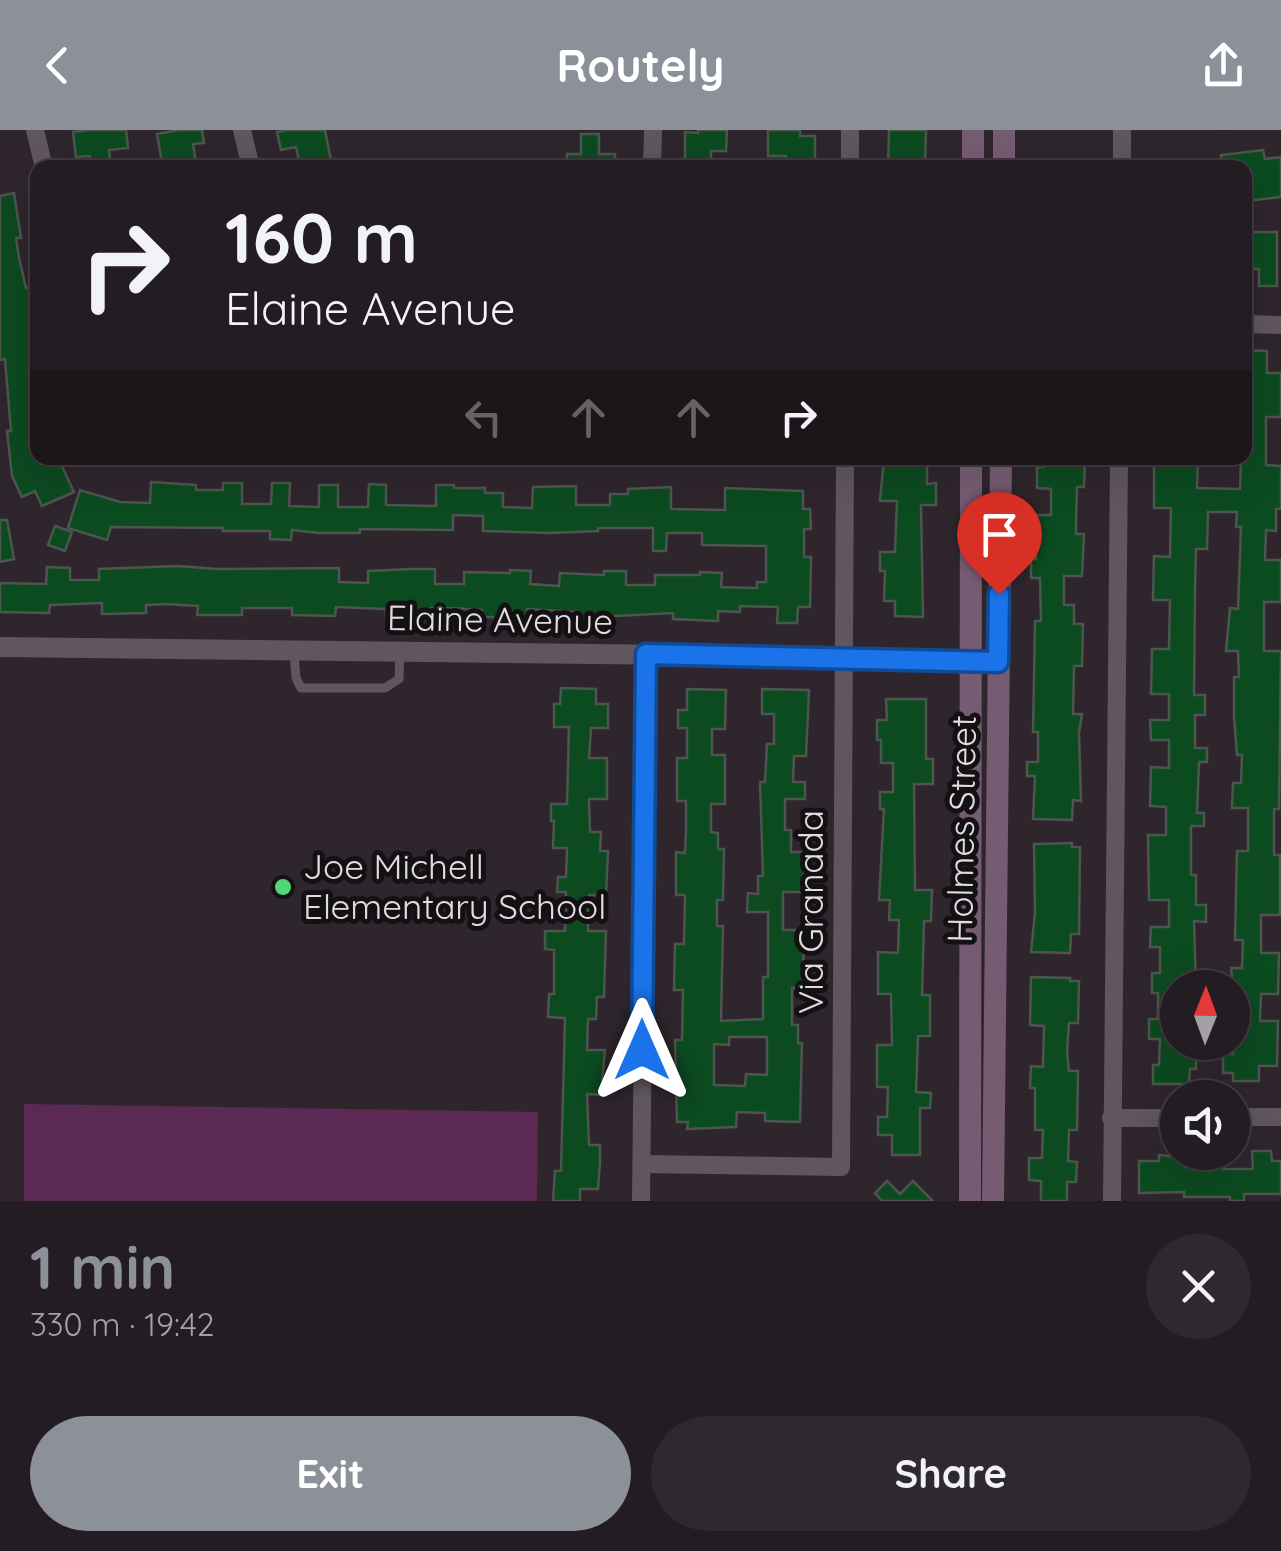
<!DOCTYPE html>
<html lang="en">
<head>
<meta charset="utf-8">
<style>
  :root { --surface:#231c22; --page:#2f292f; --text:#f1f3f6; --muted:#a3a1a5; --line:#403a40; --accent:#8c9099 }
  body { margin:0; font-family:Quicksand,sans-serif; background:var(--page); color:var(--text); height:100vh; display:flex; flex-direction:column; font-size:38px; white-space:nowrap }
  * { box-sizing:border-box; margin:0 }
  p { font-size:32px; color:var(--muted) }
  .icon { flex:none; width:55px; height:55px; fill:none; stroke:currentColor; stroke-width:2; stroke-linecap:round; stroke-linejoin:round }
  .map { position:relative; height:1071px; overflow:hidden }
  .side { display:flex; flex-direction:column; background:var(--surface); flex:1 }
  .side>* { flex:none }
  .banner { position:absolute; left:30px; top:30px; width:1222px; height:305px; border-radius:20px; box-shadow:0 10px 40px #0002,0 0 0 2px var(--line); background:#231c22; color:var(--text); overflow:hidden }
  .needle { width:65px; rotate:1deg }
  .buttons { position:absolute; left:1160px; top:840px; display:grid; gap:20px }
  .buttons a { display:grid; place-items:center; width:90px; height:90px; border-radius:50%; background:var(--surface); box-shadow:0 10px 40px #0002,0 0 0 2px var(--line); font-size:50px }
  .pin { position:absolute; display:grid; place-items:center; width:85px; height:85px; color:#fff; margin:-102px -42px; border-radius:50% 50% 50% 0; rotate:-45deg; box-shadow:0 0 10px #0007 }
  .pin .icon { rotate:45deg }
  .me { position:absolute; width:110px; margin:-55px; rotate:0deg; stroke-linejoin:round; filter:drop-shadow(0 0 8px #0008) }
  .turn { display:flex; align-items:center; gap:35px; height:210px; padding:0 30px; font-size:45px }
  .turn .icon { width:130px; height:130px; stroke-width:2.5 }
  .turn b { display:block; font-size:70px; line-height:85px }
  .lanes { display:flex; align-items:center; height:95px; padding:0 30px; background:#0003; justify-content:center; gap:50px; direction:ltr }
  .lanes .off { opacity:.35 }
  .round { display:grid; place-items:center; flex:none; width:105px; height:105px; border-radius:52px; background:var(--page) }
  .head { display:flex; align-items:center; justify-content:space-between; height:170px; padding:0 30px }
  h1 { font-size:60px; font-weight:700; line-height:75px; color:var(--accent) }
  .button { display:flex; gap:20px; margin-top:auto; padding:20px 30px }
  .button a { flex:1; height:115px; border-radius:60px; background:var(--accent); color:#fff; font-size:40px; font-weight:700; line-height:115px; text-align:center }
  .button a+a { background:var(--page); color:var(--text) }
  header { display:flex; justify-content:space-between; align-items:center; height:130px; padding:0 30px; background:var(--accent); color:#fff; font-size:45px; font-weight:700 }
  .map>svg:first-child { display:block }
  .green { fill:#5a2954 }
  .building { fill:#0c4a20; stroke:#4d564e; stroke-width:2.5; fill-rule:evenodd }
  .lines { fill:none; stroke-linecap:round; stroke-linejoin:round }
  .service { stroke:#60565e; stroke-width:9 }
  .minor { stroke:#60565e; stroke-width:18 }
  .tertiary { stroke:#60565e; stroke-width:20 }
  .secondary { stroke:#765c72; stroke-width:22 }
  .route-casing { stroke:#114b97; stroke-width:25 }
  .route { stroke:#1a73e8; stroke-width:18 }
  .poi-dot { fill:#50d674; stroke:#141114; stroke-width:4 }
  .labels { text-anchor:middle; stroke-width:10; stroke-linejoin:round; paint-order:stroke }
  .street-label { font-size:35px; fill:#e1dce0; stroke:#141114 }
  .poi-label { font-size:35px; fill:#e1dce0; stroke:#141114; text-anchor:start }
</style>
</head>
<body>
<header><svg class="icon" aria-label="back" viewBox="0 0 24 24"><path d="M15 5l-7 7 7 7"/></svg>Routely<svg class="icon" aria-label="share" viewBox="0 0 24 24"><path d="M12 15V3M7 8l5-5 5 5M5 13v7h14v-7"/></svg></header>
<div class="map">
<svg width="1281" height="1071" viewBox="0 0 1281 1071">
  <rect width="100%" height="100%" fill="#2f262d"/>
  <polygon class="green" points="24,974 538,982 537,1071 24,1071"/>
  <g class="building">
    <polygon points="87,0 126,0 128,18 109,20 111,38 91,38 90,26 76,27 73,2"/>
    <polygon points="179,0 202,0 204,13 193,14 197,38 163,38 157,4"/>
    <polygon points="287,0 325,0 331,31 300,36 296,17 281,20 277,2"/>
    <polygon points="698,0 727,0 726,21 711,21 711,38 685,38 685,2 698,3"/>
    <polygon points="768,0 800,0 800,6 815,6 815,38 786,38 786,26 768,26"/>
    <polygon points="889,0 926,0 925,38 888,38"/>
    <polygon points="581,4 599,4 599,24 615,24 615,38 567,38 567,24 581,24"/>
    <polygon points="1263,20 1265,29 1281,27 1281,67 1245,71 1245,38 1222,38 1221,25"/>
    <polygon points="14,63 21,108 16,108 19,128 26,158 34,157 38,172 38,328 58,328 74,362 42,376 35,361 22,367 12,346 7,301 11,301 5,229 0,230 0,66"/>
    <polygon points="1245,102 1277,102 1277,156 1259,156 1259,139 1245,139"/>
    <polygon points="1245,220 1267,221 1267,243 1281,243 1281,287 1266,287 1266,335 1281,336 1281,379 1276,379 1276,401 1266,400 1265,430 1281,430 1281,472 1264,472 1264,521 1281,521 1279,679 1274,679 1274,725 1280,725 1280,785 1261,785 1261,823 1279,823 1278,864 1261,864 1260,891 1278,891 1277,936 1259,936 1259,951 1233,951 1233,943 1223,943 1223,924 1233,924 1235,882 1231,838 1242,838 1243,810 1235,810 1237,721 1248,721 1248,678 1232,678 1233,653 1241,653 1242,625 1237,625 1234,586 1234,547 1239,547 1238,521 1226,521 1230,478 1238,479 1241,397 1236,397 1237,382 1208,382 1207,419 1196,419 1195,457 1194,565 1205,565 1205,585 1195,585 1195,618 1207,618 1207,632 1199,632 1197,683 1204,683 1204,696 1191,696 1191,745 1196,745 1196,775 1206,775 1206,792 1194,791 1196,858 1178,858 1178,916 1196,916 1196,939 1190,939 1189,954 1153,954 1153,935 1159,935 1160,909 1149,909 1149,889 1158,889 1158,863 1152,863 1152,843 1160,843 1160,817 1150,817 1151,797 1169,797 1169,770 1149,770 1148,705 1166,705 1166,677 1150,676 1151,637 1169,638 1169,610 1151,610 1150,590 1169,590 1169,564 1151,564 1152,519 1169,519 1170,470 1153,470 1154,426 1170,427 1171,378 1154,378 1154,334 1172,335 1172,328 1198,328 1197,358 1240,359 1241,328 1245,328"/>
    <polygon points="884,328 927,328 927,354 936,353 936,375 921,375 923,487 895,486 895,471 884,471 885,441 880,441 880,422 895,422 897,371 880,371"/>
    <polygon points="1044,328 1085,328 1084,357 1077,357 1076,390 1076,404 1084,404 1082,446 1064,446 1064,475 1074,475 1074,494 1083,494 1082,536 1074,536 1073,584 1082,584 1079,603 1081,671 1073,670 1072,690 1033,689 1035,646 1027,646 1027,632 1038,632 1038,602 1033,602 1035,491 1041,491 1040,448 1031,448 1031,429 1036,429 1036,385 1051,385 1051,359 1037,358 1037,337 1044,337"/>
    <polygon points="151,352 196,355 196,360 223,360 223,353 242,353 242,374 271,374 272,353 290,353 289,376 319,377 319,355 338,355 338,377 368,377 369,354 386,355 386,375 436,376 436,355 454,355 454,358 485,358 485,363 503,363 503,377 532,378 533,357 576,356 576,375 610,375 610,364 628,364 628,359 671,357 671,379 725,380 725,358 803,361 803,379 810,379 811,399 804,399 804,427 811,427 810,477 798,477 797,493 777,493 778,477 740,476 740,482 718,481 718,491 673,489 673,483 578,488 578,482 527,479 527,488 482,487 482,480 450,478 431,478 431,487 413,487 386,486 386,479 336,477 335,486 292,485 292,478 242,478 242,485 197,485 198,476 166,474 146,475 146,483 102,484 102,473 50,475 49,483 0,482 0,453 46,454 47,437 70,438 70,450 99,450 99,439 178,436 217,439 339,438 339,452 368,453 368,441 413,439 435,439 435,454 464,454 464,442 510,443 510,440 531,441 530,454 559,456 560,443 604,445 604,441 626,441 626,455 655,455 655,445 700,445 700,442 722,443 721,457 757,458 757,452 766,452 766,416 702,415 702,403 667,403 666,421 653,421 653,398 598,398 598,401 550,403 483,401 483,386 453,385 453,400 360,399 360,403 319,403 292,400 291,410 270,409 270,401 223,401 223,398 111,397 107,410 68,398 80,360 120,372 150,373"/>
    <polygon points="0,390 7,390 14,429 0,432"/>
    <polygon points="55,396 72,402 65,421 48,415"/>
    <polygon points="561,558 596,559 596,574 608,574 608,598 591,598 589,628 607,628 607,669 589,669 590,702 601,702 600,721 608,721 606,765 589,765 588,801 606,801 604,867 597,867 596,889 588,889 587,920 605,920 601,965 587,964 589,1015 600,1015 600,1032 598,1059 580,1059 580,1071 553,1071 555,1041 561,1041 565,888 548,887 549,864 554,864 554,820 545,819 545,801 565,801 566,762 557,762 558,747 566,747 567,718 553,718 554,691 551,691 551,674 567,674 569,597 554,597 554,574 560,574"/>
    <path d="M687,559L726,560L725,599H712V625H725V674H711V702L718,703V719H724L723,770H717V796H723L721,891L763,889V847H768V782H747L748,763L758,764V746H763L760,652H765L767,614H774V584H762V559L809,560L806,626H794L793,652H805V669H785V700H791V722H804V762H783V800H804L803,858H792V895H798V913H802L800,992L765,991V983L737,982L736,997L687,999L688,992H677L675,910H682L683,860H674L675,814H684L685,765H676V722L685,723L686,702V671H677V628H687V598H678V580H687ZM729,907H767V945L746,944L745,956L714,955V914L729,915Z"/>
    <polygon points="886,569 926,569 926,629 933,629 933,654 914,654 915,760 932,760 931,791 924,791 922,865 930,865 930,906 918,906 916,962 931,963 930,978 920,978 920,1025 892,1025 892,1005 878,1005 878,987 887,987 888,957 877,957 877,915 892,915 891,864 878,864 878,822 898,823 899,790 889,790 890,770 879,770 884,679 880,679 880,662 893,662 893,633 881,633 881,610 877,610 877,590 887,590"/>
    <polygon points="1072,713 1072,717 1080,717 1079,804 1071,804 1070,823 1031,822 1035,783 1034,714"/>
    <polygon points="1031,847 1070,848 1070,851 1079,851 1078,893 1069,893 1067,921 1069,941 1078,941 1077,1000 1069,1000 1068,1031 1077,1032 1076,1052 1067,1052 1067,1071 1041,1071 1041,1051 1029,1050 1029,1028 1042,1028 1043,1000 1035,1000 1035,958 1030,958 1031,936 1043,937 1044,896 1030,895"/>
    <polygon points="1252,1021 1271,1021 1272,1031 1281,1031 1281,1064 1244,1064 1244,1071 1230,1071 1230,1067 1184,1067 1184,1062 1139,1063 1139,1031 1159,1031 1159,1025 1205,1030 1205,1022 1224,1022 1224,1039 1253,1039"/>
    <polygon points="887,1051 900,1064 913,1051 933,1071 882,1071 875,1063"/>
  </g>
  <g class="lines">
    <polyline class="service" points="294,523 296,548 301,558 385,558 399,549 400,522"/>
    <g class="minor">
      <polyline points="35,0 44,38"/>
      <polyline points="242,0 251,38"/>
      <polyline points="652,38 653,0"/>
      <polyline points="850,38 850,0"/>
      <polyline points="1122,38 1122,0"/>
      <polyline points="1245,194 1281,195"/>
      <polyline points="1232,987 1281,987"/>
      <polyline points="1111,988 1178,988"/>
      <polyline points="642,1034 841,1037 845,328"/>
      <polyline points="641,1071 647,524"/>
      <polyline points="1112,1071 1119,328"/>
    </g>
    <polyline class="tertiary" points="0,517 845,527 998,533"/>
    <g class="secondary">
      <polyline points="973,38 973,0"/>
      <polyline points="1004,38 1004,0"/>
      <polyline points="970,1071 971,328"/>
      <polyline points="993,1071 1001,328"/>
    </g>
  </g>
  <g class="lines">
    <defs>
      <polyline id="route" points="642,920 646,524 998,532 999,464"/>
    </defs>
    <use href="#route" class="route-casing"/>
    <use href="#route" class="route"/>
  </g>
  <circle class="poi-dot" cx="283" cy="757" r="10"/>
  <g class="labels">
    <g class="street-label">
      <text transform="translate(500 490) rotate(1)" y="12">Elaine Avenue</text>
      <text transform="translate(962 699) rotate(-89)" y="12">Holmes Street</text>
      <text transform="translate(811 782) rotate(-90)" y="12">Via Granada</text>
    </g>
    <g class="poi-label">
      <text x="303" y="749">Joe Michell<tspan x="303" dy="40">Elementary School</tspan></text>
    </g>
  </g>
</svg>
<div class="buttons">
<a><svg class="needle" viewBox="-14 -14 28 28"><path d="M0-13l5 13h-10z" fill="#e53935"/><path d="M0 13l5-13h-10z" fill="#a3a1a5"/></svg></a>
<a><svg class="icon" aria-label="sound" viewBox="0 0 24 24"><path d="M4 9h4l5-4v14l-5-4H4zM17 9q2 3 0 6"/></svg></a>
</div>
<div class="pin" style="left:999px;top:464px;background:#d93025"><svg class="icon" aria-label="arrive" viewBox="0 0 24 24"><path d="M6 21V4h12l-3 4 3 4H6"/></svg></div>
<svg class="me" style="left:642px;top:920px" viewBox="-20 -20 40 40"><path d="M0-17L14 15 0 8-14 15z" fill="#1a73e8" stroke="#fff" stroke-width="4"/></svg>
<div class="banner">
<div class="turn"><svg class="icon" aria-label="right" viewBox="0 0 24 24"><path d="M7 20v-9h11M14 6l5 5-5 5"/></svg><div><b>160 m</b>Elaine Avenue</div></div>
<div class="lanes"><svg class="icon off" aria-label="left" viewBox="0 0 24 24"><path d="M17 20v-9H6M10 6l-5 5 5 5"/></svg><svg class="icon off" aria-label="ahead" viewBox="0 0 24 24"><path d="M12 20V5M6 11l6-6 6 6"/></svg><svg class="icon off" aria-label="ahead" viewBox="0 0 24 24"><path d="M12 20V5M6 11l6-6 6 6"/></svg><svg class="icon" aria-label="right" viewBox="0 0 24 24"><path d="M7 20v-9h11M14 6l5 5-5 5"/></svg></div>
</div>
</div>
<section class="side">
<div class="head"><div><h1>1 min</h1><p>330 m · 19:42</p></div><a class="round"><svg class="icon" aria-label="close" viewBox="0 0 24 24"><path d="M6 6l12 12M18 6L6 18"/></svg></a></div>
<div class="button"><a>Exit</a><a>Share</a></div>
</section>
</body>
</html>
